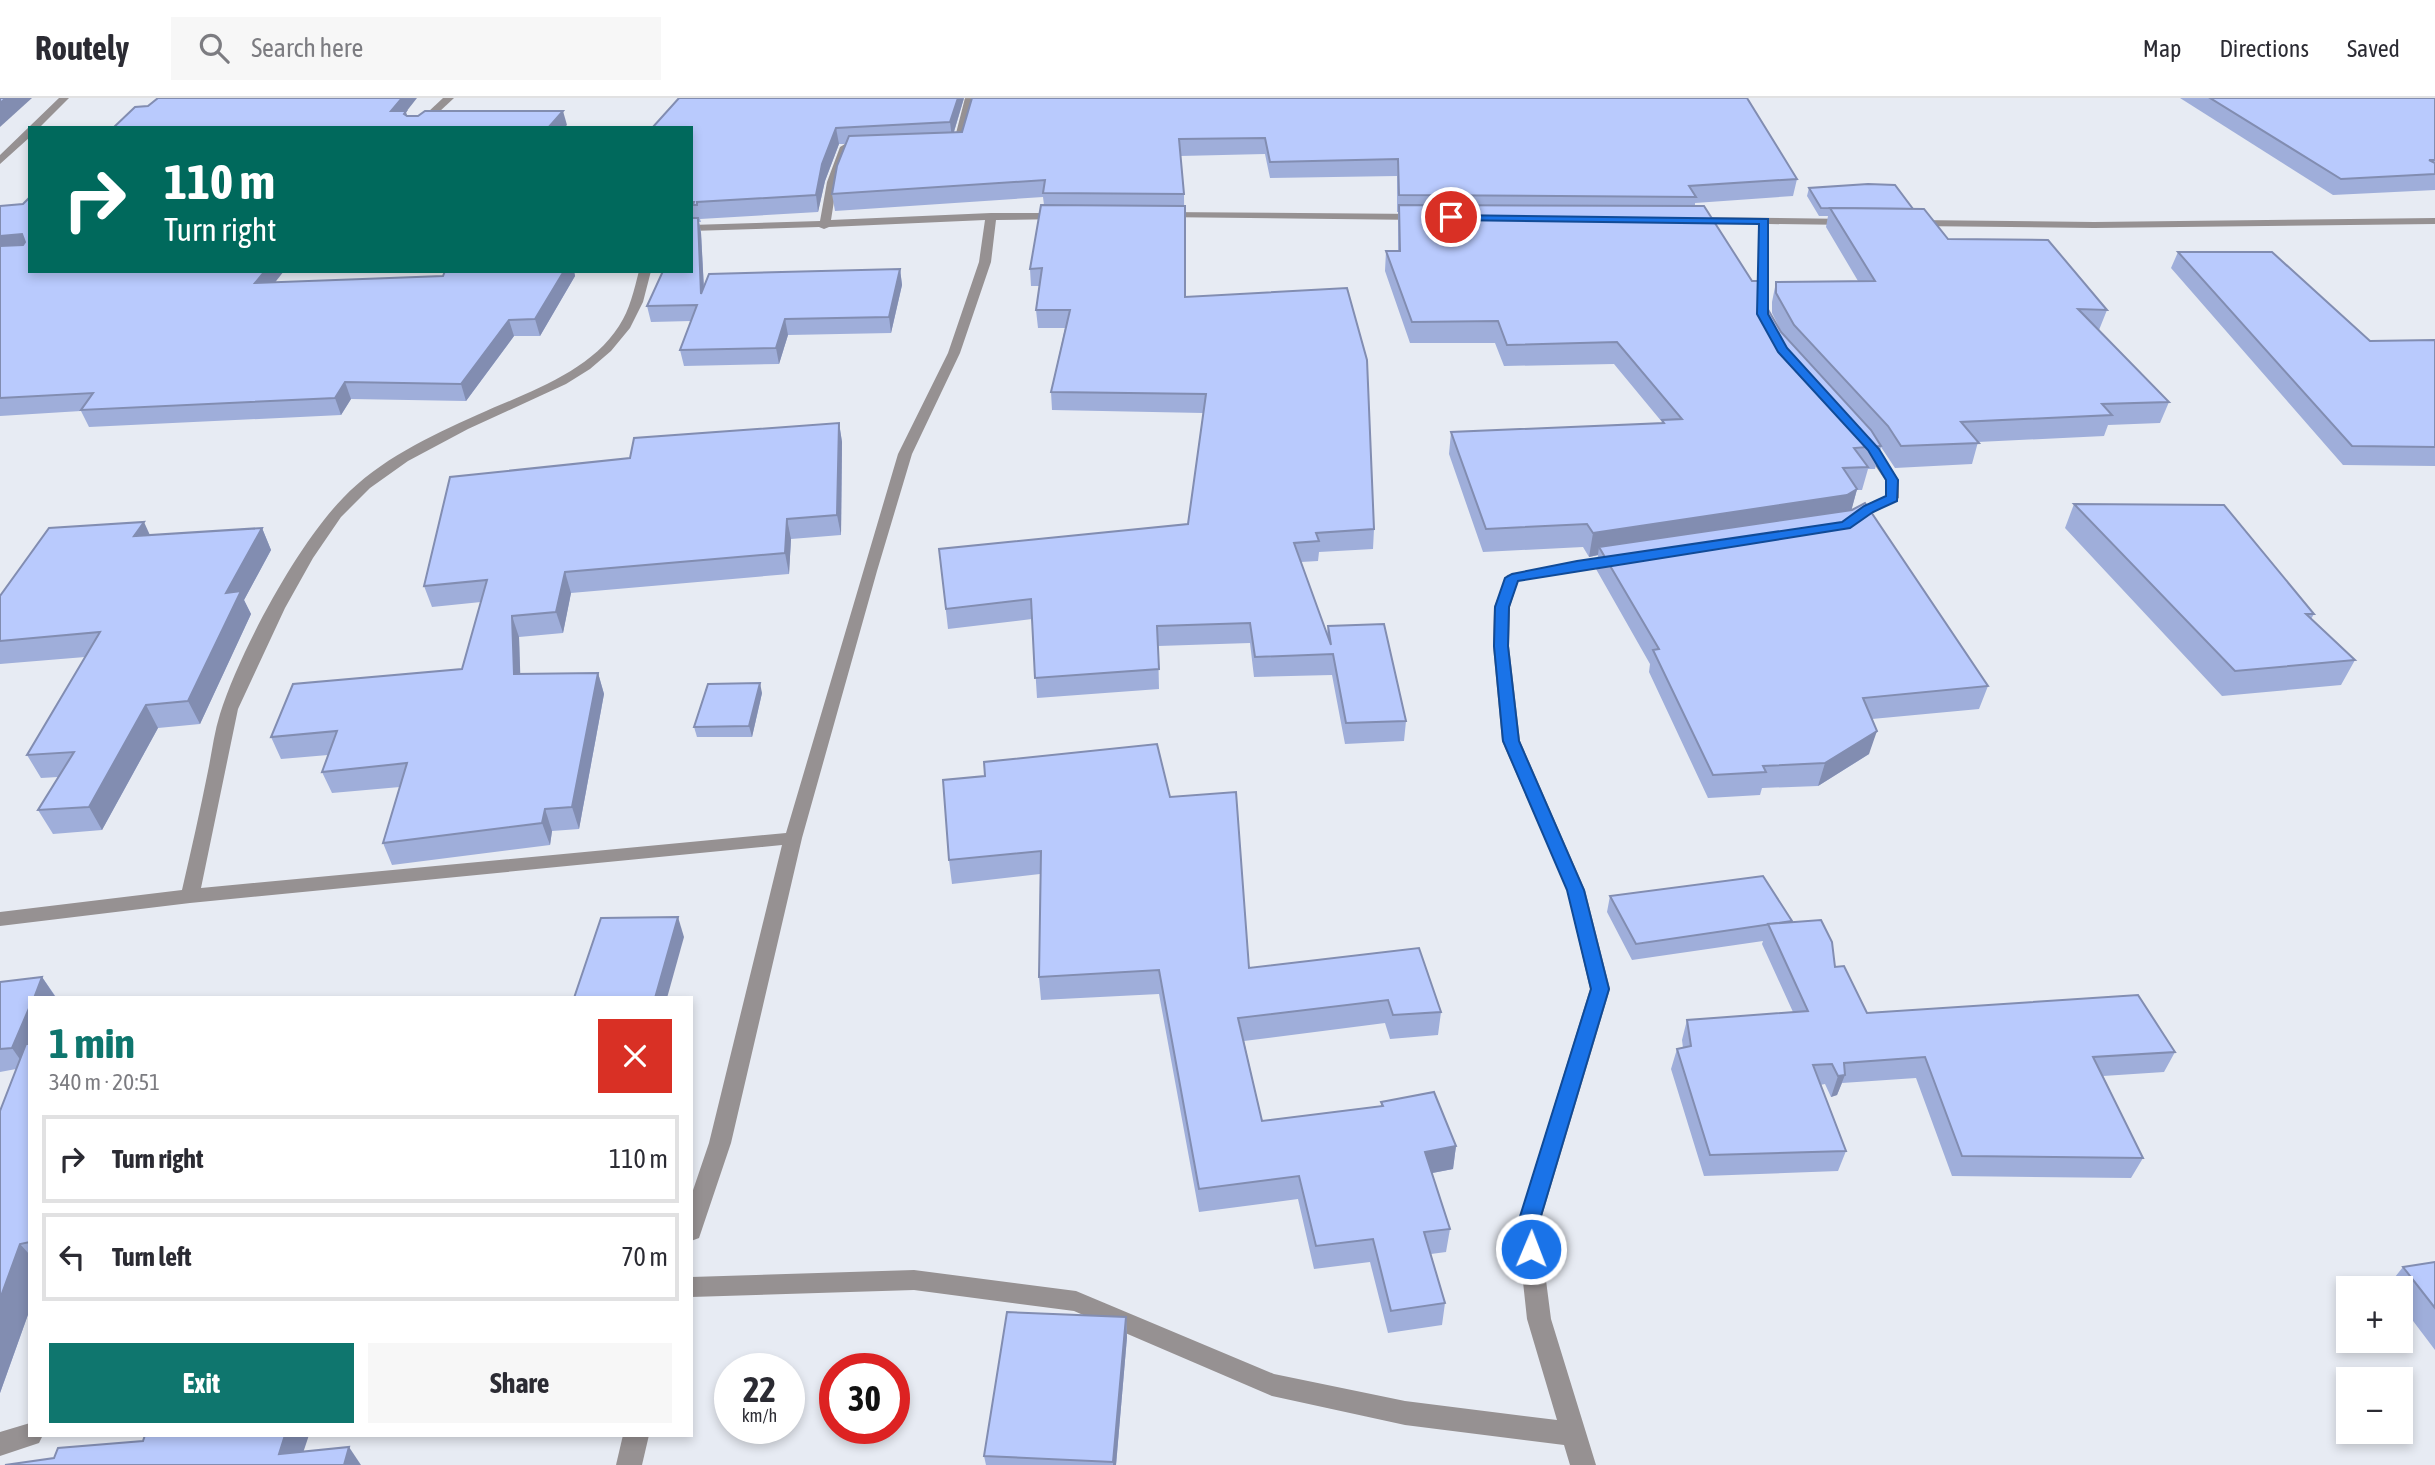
<!DOCTYPE html>
<html lang="en">
<head>
<meta charset="utf-8">
<style>
  :root { --surface:#fff; --page:#f7f7f7; --text:#2b2b33; --muted:#7c7c81; --line:#e1e1e2; --accent:#0f766e }
  body { margin:0; font-family:"Asap Condensed",sans-serif; background:var(--page); color:var(--text); height:100vh; display:flex; flex-direction:column; font-size:26px; white-space:nowrap }
  * { box-sizing:border-box; margin:0 }
  p { font-size:23px; color:var(--muted) }
  .icon { flex:none; width:38px; height:38px; fill:none; stroke:currentColor; stroke-width:2; stroke-linecap:round; stroke-linejoin:round }
  .map { position:relative; flex:1; overflow:hidden }
  .panel { position:absolute; left:28px; top:898px; width:665px; height:441px; display:flex; flex-direction:column; background:var(--surface); border-radius:0px; box-shadow:0 4px 10px #0003 }
  .panel>* { flex:none }
  .top-card { position:absolute; left:28px; top:28px; width:665px; height:147px; border-radius:0px; box-shadow:0 4px 10px #0003; background:#00695c; color:#fff; overflow:hidden }
  .controls { position:absolute; left:2336px; top:1178px; display:grid; gap:14px }
  .controls a { display:grid; place-items:center; width:77px; height:77px; border-radius:0px; background:var(--surface); box-shadow:0 4px 10px #0003; font-size:35px }
  .speed { position:absolute; left:714px; top:1255px; display:flex; gap:14px; font-size:35px; font-weight:700; text-align:center }
  .speed>* { display:grid; place-content:center; width:91px; height:91px; border-radius:50%; background:var(--surface); box-shadow:0 4px 10px #0003; line-height:1 }
  .speed small { font-size:18px; font-weight:400 }
  .speed .limit { border:10px solid #d22; background:#fff; color:#111 }
  .pin { position:absolute; display:grid; place-items:center; width:60px; height:60px; color:#fff; margin:-30px; border:4px solid #fff; border-radius:50%; box-shadow:0 2px 7px #0007 }
  .me { position:absolute; width:77px; margin:-38px; rotate:1deg; stroke-linejoin:round; filter:drop-shadow(0 0 5px #0008) }
  .turn { display:flex; align-items:center; gap:24px; height:147px; padding:0 21px; font-size:32px }
  .turn .icon { width:91px; height:91px; stroke-width:2.5 }
  .turn b { display:block; font-size:49px; line-height:60px }
  .round { display:grid; place-items:center; flex:none; width:74px; height:74px; border-radius:0px; background:var(--page) }
  .summary { display:flex; align-items:center; justify-content:space-between; height:119px; padding:0 21px }
  h1 { font-size:42px; font-weight:700; line-height:52px; color:var(--accent) }
  .action { display:flex; gap:14px; margin-top:auto; padding:14px 21px }
  .action a { flex:1; height:80px; border-radius:0px; background:var(--accent); color:#fff; font-size:28px; font-weight:700; line-height:80px; text-align:center }
  .action a+a { background:var(--page); color:var(--text) }
  ul { padding:0; list-style:none }
  li { display:flex; align-items:center; gap:21px; height:88px; margin:0 14px 10px; padding:0 7px; border:4px solid var(--line); border-radius:0px }
  li div { flex:1 }
  li b { display:block; font-size:26px }
  li em { font-style:normal }
  header { display:flex; align-items:center; gap:42px; box-sizing:border-box; height:98px; padding:0 35px; background:var(--surface); border-bottom:2px solid var(--line) }
  header strong { font-size:33px }
  nav { display:flex; gap:38px; margin-inline-start:auto; font-size:24px }
  .search { width:490px; height:63px; background:var(--page); display:flex; align-items:center; gap:18px; box-sizing:border-box; padding:0 24px; border-radius:0px; color:var(--muted); font-size:26px }
  .map>svg:first-child { display:block }
  .lines { fill:none; stroke-linecap:round; stroke-linejoin:round }
  .minor { fill:#969192; fill-rule:evenodd }
  .wall { fill:#9faeda }
  .shaded-wall { fill:#828db1 }
  .building { fill:#b9cafd; stroke:#828db1; stroke-width:2 }
  .route { fill:#1a73e8; stroke:#114b97; stroke-width:2 }
</style>
</head>
<body>
<header>
<strong>Routely</strong>
<div class="search"><svg class="icon" aria-label="search" viewBox="0 0 24 24"><circle cx="10" cy="10" r="6"/><path d="M15 15l6 6"/></svg>Search here</div>
<nav><a>Map</a><a>Directions</a><a>Saved</a></nav>
</header>
<div class="map">
<svg width="2435" height="1367" viewBox="0 0 2435 1367">
  <rect width="100%" height="100%" fill="#e7ebf3"/>
  <g class="lines">
    <g class="minor">
      <polygon points="59,0 69,0 39,30 30,30 30,39 0,66 0,57"/>
      <polygon points="443,0 454,0 422,30 411,30"/>
      <polygon points="965,0 975,0 963,46 958,49 946,48 946,44 954,43"/>
      <path d="M845,46L850,49L837,84L831,122L991,115H1063L1068,118L1063,121L996,122L991,164L960,255L912,356L877,473L802,740L731,1045L699,1140L691,1143V1098L709,1045L782,747L190,805L0,828V814L182,792C191,753 200,713 208,673C212,654 214,635 220,616C240,553 297,447 343,400C379,362 430,338 477,317C526,295 589,275 619,228C630,211 634,192 639,173H651L643,204L630,230L611,253L590,271L566,286L468,331L408,363L370,390L341,419L313,460L285,510L238,611L201,790L786,735L898,356L948,255L979,164L985,122L829,129L824,131L819,129L691,133V127L820,123L827,84L840,49Z"/>
      <polygon points="1161,114 1420,116 1425,119 1420,122 1157,119 1157,115"/>
      <polygon points="1690,119 1851,121 1856,124 1851,127 1769,126 1769,216 1773,223 1767,227 1763,226 1757,216 1759,126 1686,124 1686,120"/>
      <polygon points="2435,120 2435,126 2094,130 1914,128 1909,125 1914,122 2094,124"/>
      <path d="M1864,337L1869,338L1899,382V400L1851,428L1844,424C1855,411 1870,405 1885,398V382L1857,341Z"/>
      <polygon points="1620,457 1627,461 1625,464 1518,483 1510,509 1509,548 1520,643 1585,792 1610,891 1539,1128 1551,1221 1596,1367 1570,1367 1564,1347 1405,1327 1272,1298 1074,1213 914,1192 691,1199 691,1179 914,1172 1076,1193 1274,1276 1405,1303 1557,1322 1527,1221 1517,1128 1590,891 1567,792 1502,643 1493,548 1494,509 1507,477"/>
      <polygon points="30,1325 30,1337 43,1337 39,1345 0,1358 0,1334"/>
      <polygon points="623,1337 649,1337 642,1367 616,1367"/>
    </g>
  </g>
  <g class="wall">
    <polygon points="679,0 964,0 954,34 962,34 972,0 1797,81 1793,98 1695,105 1695,108 1759,196 1783,237 1772,215 1772,204 1776,184 1858,183 1826,129 1828,118 1819,118 1807,98 1809,90 1913,111 1948,141 2107,212 2099,232 2098,232 2169,304 2160,325 2108,327 2104,338 1978,344 1972,366 1895,370 1881,349 1875,371 1868,371 1862,392 1857,392 1851,412 1988,588 1979,611 1872,621 1869,656 1818,688 1762,690 1760,697 1708,700 1649,574 1650,566 1596,471 1598,457 1589,459 1583,449 1483,454 1449,356 1451,334 1661,325 1662,324 1614,266 1504,268 1495,245 1410,245 1385,173 1386,153 1398,153 1398,114 1397,114 1397,78 1270,80 1265,56 1180,58 1184,96 1185,199 1374,431 1373,451 1319,454 1318,463 1301,464 1327,536 1328,528 1406,623 1404,643 1345,646 1332,577 1254,579 1250,545 1158,548 1159,591 1037,600 1032,521 948,531 939,451 1188,426 1203,315 1052,312 1051,294 1065,230 1038,230 1036,212 1040,188 1031,188 1030,171 1044,107 1043,99 835,113 832,96 846,46 839,46 825,83 818,114 700,121 701,124 699,124 701,135 704,190 900,171 902,187 891,235 788,237 779,266 684,268 680,252 691,223 651,224 647,208 691,173 691,30"/>
    <polygon points="2180,0 2435,0 2435,92 2333,97"/>
    <polygon points="23,106 275,184 443,178 445,173 574,173 575,178 540,238 514,238 466,303 351,301 341,317 89,329 81,313 0,318 0,108"/>
    <polygon points="2178,154 2370,243 2435,242 2435,368 2343,367 2171,170"/>
    <polygon points="839,325 842,344 841,437 791,441 789,476 571,495 563,535 519,539 520,575 598,575 604,596 579,731 552,733 550,747 392,767 383,745 400,689 332,695 322,674 328,657 281,661 271,639 462,571 481,504 432,509 424,488 630,360"/>
    <polygon points="2074,406 2314,516 2311,521 2355,562 2341,587 2222,598 2065,430"/>
    <polygon points="262,430 271,452 244,502 251,516 200,626 158,630 102,732 53,736 38,712 58,679 41,680 27,657 85,559 0,566 0,498 150,437"/>
    <polygon points="762,595 752,639 697,639 694,629"/>
    <polygon points="1170,699 1249,870 1441,914 1438,937 1390,941 1385,925 1244,943 1262,1023 1381,1008 1381,1004 1456,1048 1453,1071 1432,1075 1450,1131 1446,1154 1431,1156 1445,1205 1442,1227 1388,1235 1370,1164 1314,1171 1298,1101 1199,1114 1159,896 1041,902 1039,879 1040,776 952,786 949,762"/>
    <polygon points="1610,798 1792,823 1792,824 1835,869 1867,915 2175,954 2164,974 2103,978 2143,1060 2131,1080 1952,1078 1916,980 1842,985 1837,997 1831,999 1825,986 1820,987 1846,1053 1838,1073 1704,1078 1671,971 1677,951 1683,950 1682,942 1687,922 1793,914 1762,846 1763,843 1632,862 1607,814"/>
    <polygon points="42,879 56,899 30,900 30,1211 0,1295 0,1013 16,971 0,974 0,884"/>
    <polygon points="2435,1164 2435,1252 2401,1207 2401,1190 2388,1190 2387,1189 2403,1169"/>
    <polygon points="1126,1219 1127,1239 1116,1367 986,1367 984,1358"/>
  </g>
  <g class="shaded-wall">
    <polygon points="6,0 32,0 0,29 0,5"/>
    <polygon points="402,0 417,0 406,14 410,27 391,13"/>
    <polygon points="958,0 964,0 952,40 950,24"/>
    <polygon points="563,13 567,27 564,30 548,30"/>
    <polygon points="836,30 839,46 825,83 818,114 816,97 822,66"/>
    <polygon points="698,120 701,135 705,212 701,196"/>
    <polygon points="22,136 30,151 0,154 0,138"/>
    <polygon points="900,171 902,187 891,235 889,219"/>
    <polygon points="265,173 284,173 262,201 255,185"/>
    <polygon points="564,173 574,173 575,178 540,238 535,221"/>
    <polygon points="785,221 788,237 779,266 776,250"/>
    <polygon points="509,222 514,238 466,303 461,286"/>
    <polygon points="345,284 351,301 341,317 335,300"/>
    <polygon points="839,325 842,344 841,437 837,417"/>
    <polygon points="1857,391 1851,414 1599,449 1598,457 1589,459 1593,435"/>
    <polygon points="787,421 791,441 789,476 785,455"/>
    <polygon points="144,424 154,446 134,438"/>
    <polygon points="262,430 271,452 244,502 251,516 200,626 188,603 226,495"/>
    <polygon points="565,474 571,495 563,535 556,514"/>
    <polygon points="512,518 519,539 521,597 514,576"/>
    <polygon points="598,575 604,596 579,731 572,709"/>
    <polygon points="760,585 762,595 752,639 749,628"/>
    <polygon points="146,607 158,630 102,732 89,709"/>
    <polygon points="1877,633 1869,656 1818,688 1825,665"/>
    <polygon points="545,711 552,733 550,747 542,725"/>
    <polygon points="678,819 684,839 667,900 655,900"/>
    <polygon points="42,879 56,900 34,900"/>
    <polygon points="30,908 30,962 26,970 12,950"/>
    <polygon points="1845,977 1837,997 1831,999 1838,978"/>
    <polygon points="1456,1048 1453,1071 1422,1077 1425,1054"/>
    <polygon points="20,1146 30,1157 30,1211 0,1295 0,1201"/>
    <polygon points="1126,1219 1127,1239 1116,1367 1113,1367"/>
    <polygon points="285,1337 309,1337 299,1367 279,1356"/>
    <polygon points="349,1349 361,1367 344,1367"/>
  </g>
  <g class="building">
    <polygon points="0,0 6,0 0,5"/>
    <polygon points="158,0 402,0 391,13 406,13 404,16 407,18 418,18 425,13 563,13 548,30 113,30 135,9 148,8"/>
    <polygon points="679,0 958,0 950,24 836,30 822,66 816,97 697,104 697,107 693,107 694,104 691,104 691,30 652,30"/>
    <polygon points="972,0 1747,0 1797,81 1689,88 1696,99 1399,97 1398,61 1270,64 1265,40 1179,41 1184,96 1043,95 1045,82 832,96 837,68 849,38 962,34"/>
    <polygon points="2210,0 2435,0 2435,62 2429,62 2435,65 2435,76 2341,81"/>
    <polygon points="1868,86 1895,87 1913,111 1821,110 1809,90"/>
    <polygon points="30,99 30,173 265,173 255,185 443,178 445,173 564,173 535,221 509,222 461,286 345,284 335,300 81,312 93,295 0,300 0,148 23,147 25,144 22,136 0,138 0,108 23,106"/>
    <polygon points="1041,107 1185,108 1185,199 1347,190 1367,262 1374,431 1316,435 1319,443 1294,445 1331,547 1328,528 1384,526 1406,623 1346,625 1333,556 1255,559 1250,525 1157,528 1159,571 1035,580 1031,501 946,511 939,451 1188,426 1206,296 1051,294 1070,212 1036,212 1042,170 1030,171"/>
    <polygon points="1399,107 1704,108 1752,183 1759,183 1759,196 1781,234 1871,332 1881,348 1854,350 1868,369 1843,370 1857,391 1847,397 1593,435 1587,426 1486,431 1451,334 1664,325 1662,322 1682,321 1617,244 1507,247 1498,223 1412,224 1386,153 1400,153"/>
    <polygon points="1830,110 1924,111 1948,141 2048,142 2107,212 2078,211 2169,304 2102,306 2112,317 1961,324 1979,345 1901,348 1888,328 1794,227 1776,195 1776,184 1875,183"/>
    <polygon points="691,120 698,120 701,196 709,176 900,171 889,219 785,221 776,250 680,252 697,207 647,208 663,173 691,173"/>
    <polygon points="2178,154 2272,154 2370,243 2435,242 2435,349 2352,348"/>
    <polygon points="839,325 837,417 787,421 785,455 565,474 556,514 512,518 514,576 598,575 572,709 545,711 542,725 383,745 407,665 322,674 337,633 271,639 293,586 462,571 487,482 424,488 450,379 630,360 634,340"/>
    <polygon points="1865,405 1988,588 1863,600 1877,633 1825,665 1763,668 1766,674 1713,677 1653,552 1659,551 1599,449 1852,412"/>
    <polygon points="2074,406 2224,407 2314,516 2306,516 2355,562 2235,573"/>
    <polygon points="144,424 134,438 262,430 226,495 241,493 188,603 146,607 89,709 38,712 74,654 27,657 100,534 0,543 0,498 49,430"/>
    <polygon points="760,585 749,628 694,629 708,586"/>
    <polygon points="1157,646 1170,699 1236,694 1249,870 1419,850 1441,914 1393,917 1388,902 1238,920 1262,1023 1383,1008 1381,1004 1434,994 1456,1048 1425,1054 1450,1131 1424,1134 1445,1205 1391,1213 1373,1141 1316,1148 1299,1078 1199,1091 1159,872 1039,879 1041,753 949,762 943,682 985,678 984,664"/>
    <polygon points="1763,778 1792,823 1636,846 1610,798"/>
    <polygon points="678,819 655,900 574,900 601,820"/>
    <polygon points="1821,822 1832,844 1835,869 1844,868 1867,915 2138,897 2175,954 2093,959 2143,1060 1962,1058 1925,959 1844,965 1845,977 1838,978 1832,966 1813,967 1846,1053 1710,1057 1677,951 1691,948 1687,922 1808,913 1768,826"/>
    <polygon points="42,879 34,900 30,900 30,908 12,950 0,951 0,884"/>
    <polygon points="26,946 30,946 30,1144 20,1146 0,1201 0,1013"/>
    <polygon points="2435,1164 2435,1210 2403,1169"/>
    <polygon points="1007,1214 1126,1219 1113,1364 984,1358"/>
    <polygon points="145,1337 285,1337 279,1356 349,1349 344,1367 5,1367 54,1360 58,1350 143,1343"/>
  </g>
  <polygon class="route" points="1448,117 1768,121 1768,216 1787,250 1879,351 1898,382 1897,403 1873,414 1850,430 1518,483 1509,509 1508,548 1519,643 1584,792 1609,891 1538,1128 1541,1151 1538,1158 1531,1160 1523,1158 1517,1128 1591,891 1567,792 1503,643 1494,548 1495,509 1505,480 1512,476 1577,463 1842,424 1864,408 1886,398 1886,382 1868,352 1778,254 1757,216 1759,126 1451,122 1448,121"/>
</svg>
<div class="controls">
<a>+</a>
<a>−</a>
</div>
<div class="speed"><div>22<small>km/h</small></div><div class="limit">30</div></div>
<div class="pin" style="left:1451px;top:119px;background:#d93025"><svg class="icon" aria-label="arrive" viewBox="0 0 24 24"><path d="M6 21V4h12l-3 4 3 4H6"/></svg></div>
<svg class="me" style="left:1531px;top:1151px" viewBox="-20 -20 40 40"><circle r="17" fill="#1a73e8" stroke="#fff" stroke-width="3"/><path d="M0-11L8 9 0 5-8 9z" fill="#fff"/></svg>
<div class="top-card">
<div class="turn"><svg class="icon" aria-label="right" viewBox="0 0 24 24"><path d="M7 20v-9h11M14 6l5 5-5 5"/></svg><div><b>110 m</b>Turn right</div></div>
</div>
<section class="panel">
<div class="summary"><div><h1>1 min</h1><p>340 m · 20:51</p></div><a class="round" style="background:#d93025;color:#fff"><svg class="icon" aria-label="close" viewBox="0 0 24 24"><path d="M6 6l12 12M18 6L6 18"/></svg></a></div>
<ul>
<li><svg class="icon" aria-label="right" viewBox="0 0 24 24"><path d="M7 20v-9h11M14 6l5 5-5 5"/></svg><div><b>Turn right</b></div><em>110 m</em></li>
<li><svg class="icon" aria-label="left" viewBox="0 0 24 24"><path d="M17 20v-9H6M10 6l-5 5 5 5"/></svg><div><b>Turn left</b></div><em>70 m</em></li>
</ul>
<div class="action"><a>Exit</a><a>Share</a></div>
</section>
</div>
</body>
</html>
